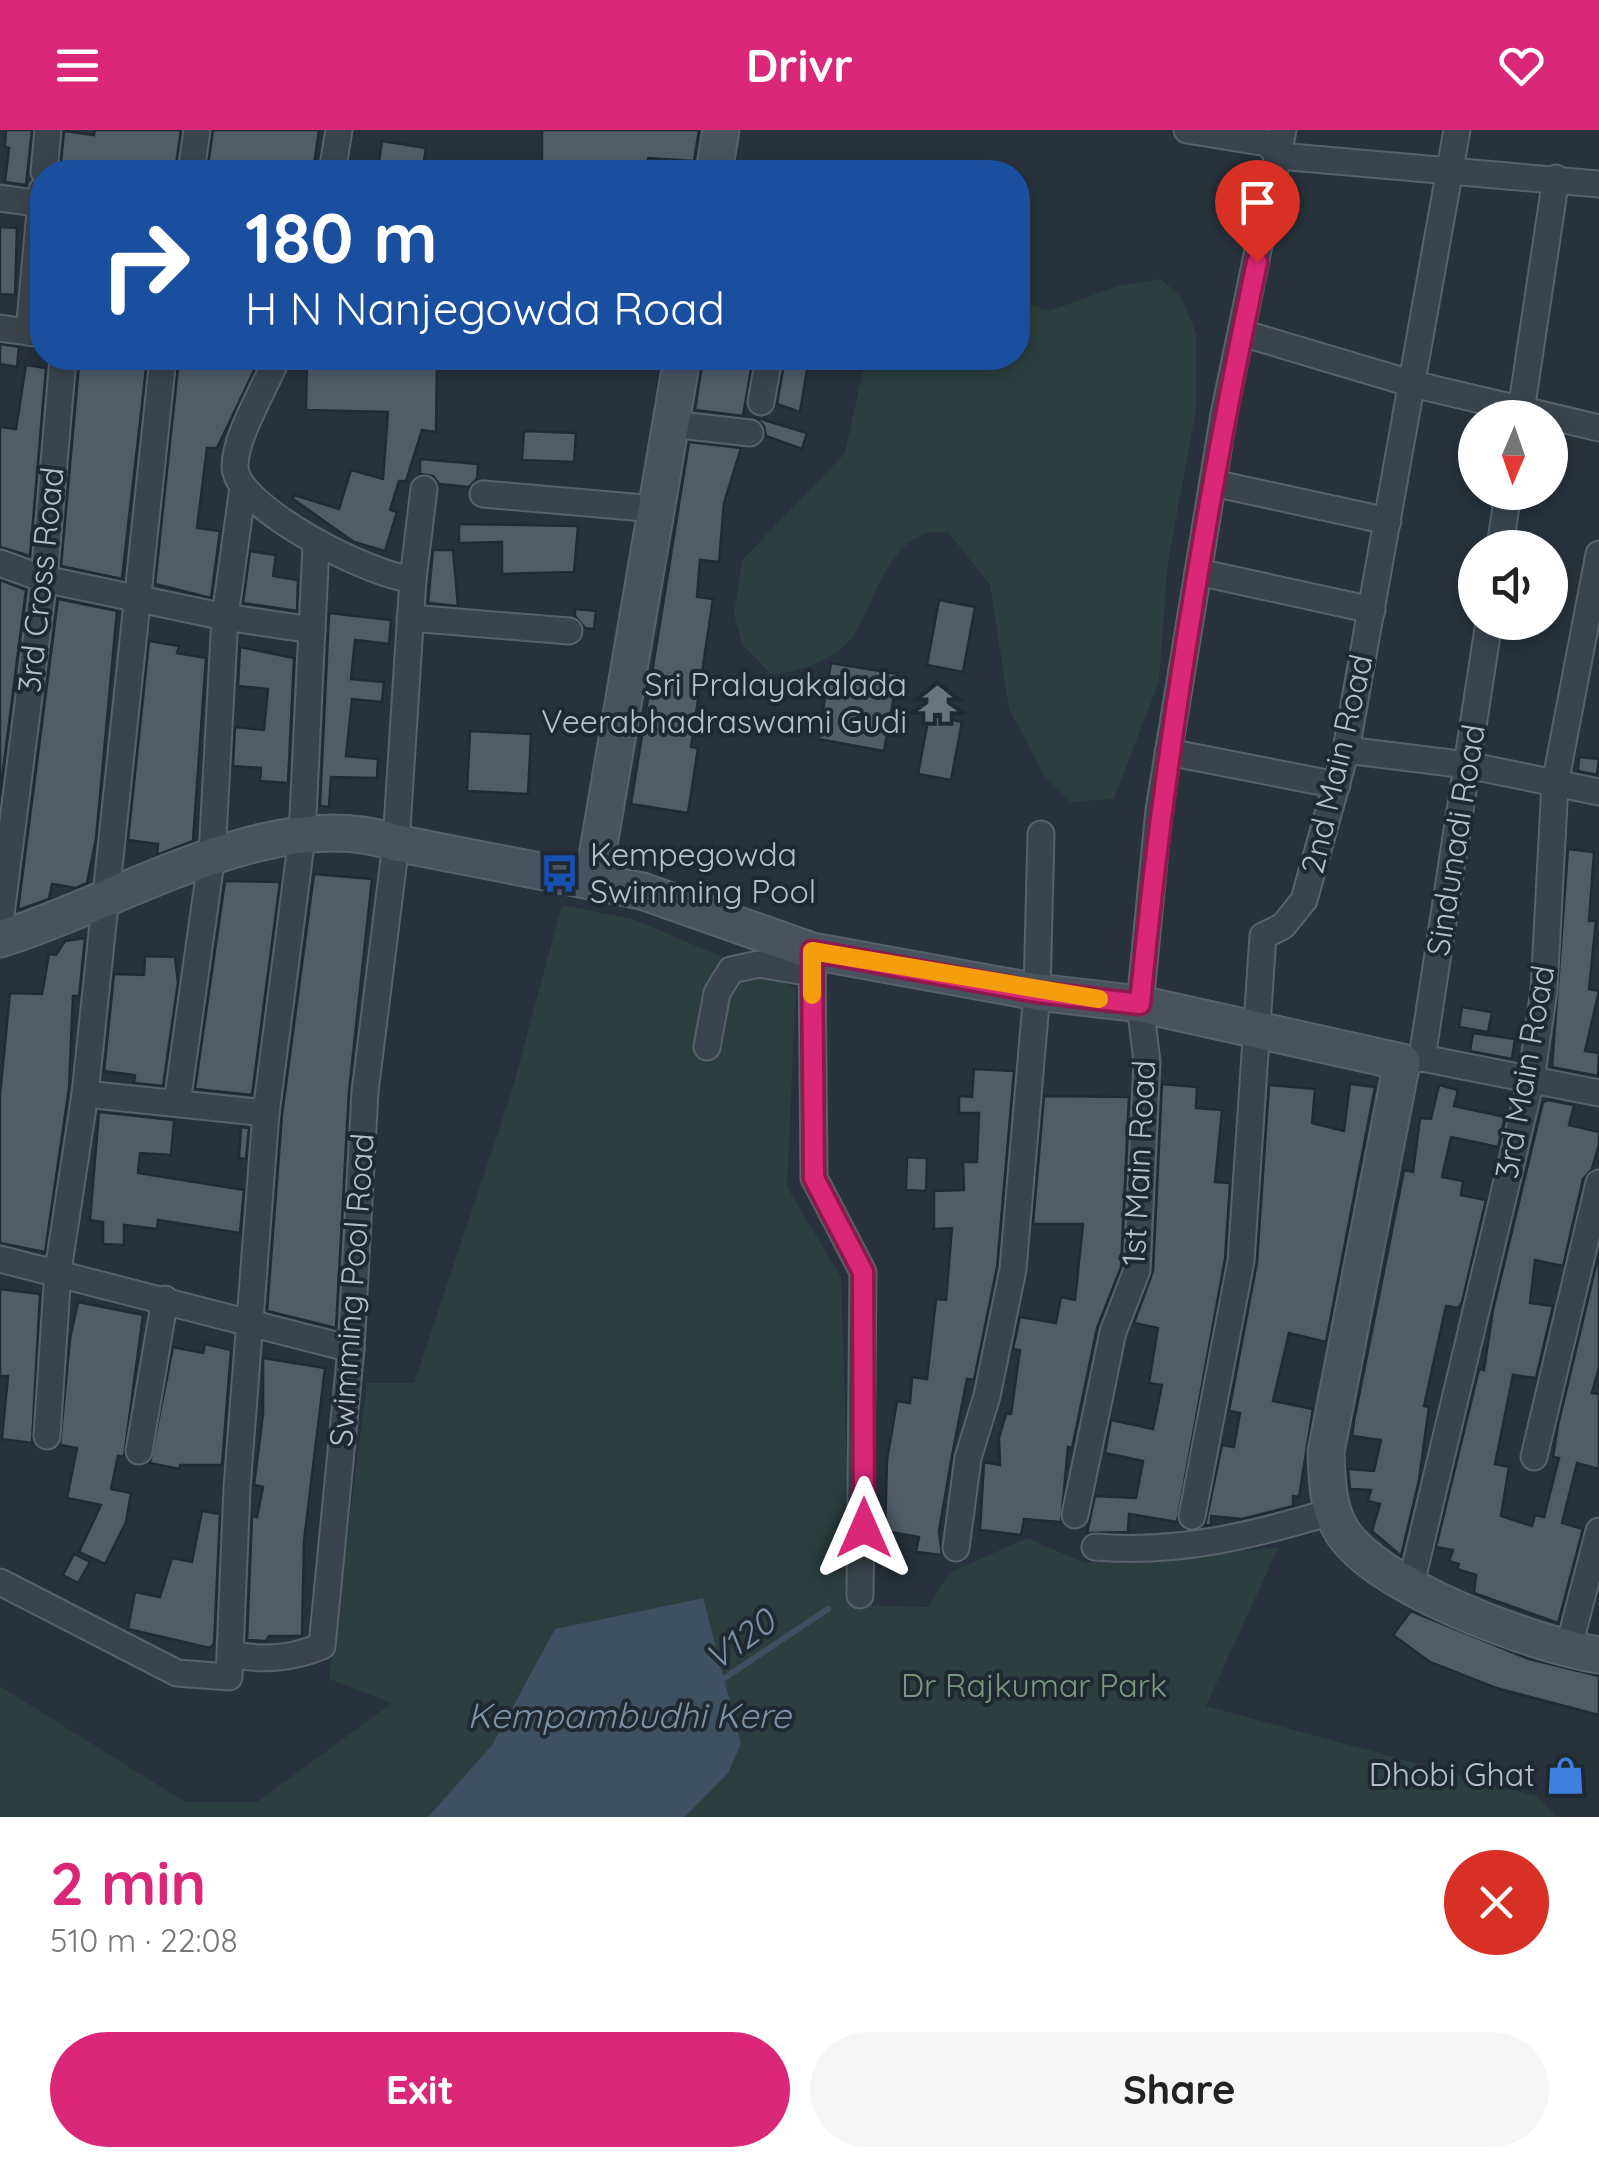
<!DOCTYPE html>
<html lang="en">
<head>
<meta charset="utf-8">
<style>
  :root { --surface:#fff; --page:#f6f6f6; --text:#222; --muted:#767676; --accent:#db2777 }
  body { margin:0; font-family:Quicksand,sans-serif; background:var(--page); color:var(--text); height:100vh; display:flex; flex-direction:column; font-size:38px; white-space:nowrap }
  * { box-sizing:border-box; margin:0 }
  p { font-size:32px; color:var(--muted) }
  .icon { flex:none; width:55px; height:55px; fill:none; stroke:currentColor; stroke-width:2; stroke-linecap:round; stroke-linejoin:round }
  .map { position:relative; height:1687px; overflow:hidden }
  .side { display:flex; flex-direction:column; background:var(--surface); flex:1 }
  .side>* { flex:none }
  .guide { position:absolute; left:30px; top:30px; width:1000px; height:210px; border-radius:40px; box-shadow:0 5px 15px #0003; background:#1a4fa0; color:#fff; overflow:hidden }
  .needle { width:65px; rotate:182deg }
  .controls { position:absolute; left:1458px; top:270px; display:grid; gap:20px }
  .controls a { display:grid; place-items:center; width:110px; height:110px; border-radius:50%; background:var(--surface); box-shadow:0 5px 15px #0003; font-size:50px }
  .pin { position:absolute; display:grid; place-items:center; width:85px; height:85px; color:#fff; margin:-102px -42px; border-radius:50% 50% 50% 0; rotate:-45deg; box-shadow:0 0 10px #0007 }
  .pin .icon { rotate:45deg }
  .me { position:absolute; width:110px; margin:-55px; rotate:0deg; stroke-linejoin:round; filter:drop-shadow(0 0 8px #0008) }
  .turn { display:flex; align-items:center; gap:35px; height:210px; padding:0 50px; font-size:45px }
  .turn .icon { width:130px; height:130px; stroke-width:2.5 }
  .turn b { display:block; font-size:70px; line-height:85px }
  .round { display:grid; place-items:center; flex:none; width:105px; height:105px; border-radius:52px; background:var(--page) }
  .summary { display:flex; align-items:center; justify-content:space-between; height:170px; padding:0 50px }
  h1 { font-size:60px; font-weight:700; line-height:75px; color:var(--accent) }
  .primary-button { display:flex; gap:20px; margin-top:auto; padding:20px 50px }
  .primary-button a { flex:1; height:115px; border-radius:60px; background:var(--accent); color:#fff; font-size:40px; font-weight:700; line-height:115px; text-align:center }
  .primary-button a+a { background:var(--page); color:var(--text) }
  header { display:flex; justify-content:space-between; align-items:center; height:130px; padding:0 50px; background:var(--accent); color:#fff; font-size:45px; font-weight:700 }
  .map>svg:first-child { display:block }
  .green { fill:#2a3f3e }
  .water { fill:#3e5163 }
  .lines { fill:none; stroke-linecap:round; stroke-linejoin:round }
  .stream { stroke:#3e5163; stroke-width:6 }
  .building { fill:#505d67; stroke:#212b34; stroke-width:2.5 }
  .street-casing { stroke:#58626b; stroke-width:29 }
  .secondary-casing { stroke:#58626b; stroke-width:39 }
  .street { stroke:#3a444d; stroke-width:25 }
  .secondary { stroke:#49535f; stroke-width:35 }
  .route-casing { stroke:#8e194d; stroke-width:25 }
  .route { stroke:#db2777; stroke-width:18 }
  .slow { stroke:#f59e0b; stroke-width:18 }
  .labels { text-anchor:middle; stroke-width:8; stroke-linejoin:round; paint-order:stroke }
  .street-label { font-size:32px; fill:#b7bfc8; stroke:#1f2932 }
  .poi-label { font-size:32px; fill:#b7bfc8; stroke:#1f2932; text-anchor:end }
  .park-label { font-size:32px; fill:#779b7c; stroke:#1f2932 }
  .water-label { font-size:35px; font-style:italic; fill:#7a92a8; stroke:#1f2932 }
</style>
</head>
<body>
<header><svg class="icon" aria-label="menu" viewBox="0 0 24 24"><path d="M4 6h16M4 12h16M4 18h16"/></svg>Drivr<svg class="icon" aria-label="heart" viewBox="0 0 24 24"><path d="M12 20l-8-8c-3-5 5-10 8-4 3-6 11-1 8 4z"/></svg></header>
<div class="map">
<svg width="1599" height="1687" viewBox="0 0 1599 1687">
  <rect width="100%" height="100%" fill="#27323c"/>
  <g class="green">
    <path d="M1160,149L1180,165L1196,203V280L1168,432L1159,551L1114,669L1071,672L1044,645L1009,579L990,455L948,402C890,396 878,467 854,505C839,528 796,544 771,544L742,514L734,484L742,430L845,323L862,245L871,228H1018V171L1049,181L1118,156Z"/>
    <polygon points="562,775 633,789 796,858 787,1057 841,1147 849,1415 873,1417 872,1476 928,1477 949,1443 1027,1408 1085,1433 1278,1418 1206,1576 1536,1666 1557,1687 685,1687 728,1643 740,1614 702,1468 555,1499 492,1615 428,1687 0,1687 0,1556 185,1672 257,1672 392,1573 329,1549 367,1253 414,1253 511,964"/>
  </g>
  <polygon class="water" points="703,1468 741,1614 728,1643 685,1687 428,1687 492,1615 555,1499"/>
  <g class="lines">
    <polyline class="stream" points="717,1553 828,1479"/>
  </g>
  <g class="building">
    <polygon points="6,0 32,0 26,55 5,52 9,18 5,17"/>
    <polygon points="95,0 181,0 175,42 60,42 64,1 94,5"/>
    <polygon points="213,0 319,0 313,42 259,42 223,35 222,42 207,42"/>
    <polygon points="542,0 699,0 694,31 648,28 648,42 542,42"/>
    <polygon points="382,11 426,18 423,37 379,31"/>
    <polygon points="0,97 17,98 15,165 0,164"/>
    <polygon points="0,214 19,217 17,237 0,234"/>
    <polygon points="179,228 260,228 217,318 207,318 197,398 220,401 211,468 155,454"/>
    <polygon points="307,228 437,228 436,302 422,300 406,351 399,351 390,380 397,382 385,421 354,412 293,369 294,365 339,379 351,340 383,349 388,282 306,280"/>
    <polygon points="703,228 753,228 743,286 695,280"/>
    <polygon points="785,228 809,228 800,282 777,274"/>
    <polygon points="26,235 46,238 30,426 0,417 0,297 16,299"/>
    <polygon points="79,235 146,239 122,449 61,436"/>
    <polygon points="754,287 807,303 802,319 766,306 764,296"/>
    <polygon points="524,301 576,303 574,332 522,330"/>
    <polygon points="689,312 741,318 724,373 719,432 700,430 697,467 713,469 691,617 698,618 688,683 631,674"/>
    <polygon points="420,329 478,334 477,349 469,357 439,354 433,346 420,344"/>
    <polygon points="459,394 578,396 574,442 502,444 502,412 459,413"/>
    <polygon points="433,420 453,420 458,476 428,473"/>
    <polygon points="250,421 276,425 273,446 298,450 297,481 243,473"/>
    <polygon points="0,450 26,460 0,664"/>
    <polygon points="58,469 117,481 96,709 87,753 76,758 52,754 49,769 18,780"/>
    <polygon points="939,470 975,477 963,542 927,535"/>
    <polygon points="575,479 596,481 594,499 585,498 575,486"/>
    <polygon points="329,483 391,490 389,514 355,510 351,549 384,552 382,572 352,569 346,626 378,629 377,648 331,647 329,677 320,676"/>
    <polygon points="149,511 179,516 177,523 206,528 193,711 157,725 158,714 128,710"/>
    <polygon points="240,517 294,528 288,653 260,651 261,638 233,636 235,597 264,600 268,559 238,556"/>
    <polygon points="831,533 898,544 884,621 818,609"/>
    <polygon points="929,585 962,592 951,650 918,644"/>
    <polygon points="470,601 531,604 528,664 467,661"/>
    <polygon points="1579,627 1599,629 1597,645 1578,641"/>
    <polygon points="1568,719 1594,722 1589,791 1596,791 1589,859 1599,861 1585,921 1599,923 1598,946 1552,937"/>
    <polygon points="314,744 372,749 349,961 336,1198 267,1181 282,985"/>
    <polygon points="225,751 280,752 252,965 195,959"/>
    <polygon points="85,808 79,866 73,866 69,958 45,1122 0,1113 0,965 10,863 42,864 49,824 56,825 65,811"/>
    <polygon points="145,826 175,827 178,853 163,956 134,953 135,945 104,941 114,844 144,845"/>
    <polygon points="1462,877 1492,882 1488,902 1459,897"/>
    <polygon points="1473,903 1515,909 1512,929 1470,921"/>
    <polygon points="974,939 1014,941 997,1137 974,1250 967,1249 952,1326 939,1401 942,1425 916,1422 919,1407 885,1401 887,1330 897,1271 910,1273 912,1247 927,1249 936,1169 946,1170 952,1098 934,1099 934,1061 964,1060 963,1032 977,1032 979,983 959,983 959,966 972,967"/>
    <polygon points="1162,954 1197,957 1196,978 1222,980 1215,1052 1230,1053 1225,1129 1177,1392 1129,1384 1128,1402 1087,1403 1095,1366 1136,1368 1143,1331 1105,1323 1111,1290 1153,1299 1162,1255 1149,1253 1158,1198 1134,1193 1153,1141"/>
    <polygon points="1350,954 1375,957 1326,1212 1289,1203 1273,1271 1313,1279 1299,1367 1293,1366 1293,1376 1242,1389 1211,1386 1211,1395 1205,1396 1222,1315 1234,1317 1240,1283 1229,1281 1257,1132 1269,955 1315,959 1312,993 1344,1001"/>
    <polygon points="1439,955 1458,960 1454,976 1505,987 1498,1017 1451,1007 1442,1047 1463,1051 1461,1065 1486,1070 1462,1172 1458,1178 1446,1176 1424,1276 1429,1277 1419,1350 1401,1426 1372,1401 1380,1374 1368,1371 1371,1360 1350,1359 1348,1339 1374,1341 1381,1310 1352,1306 1354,1291 1404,1040 1413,1042 1420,988 1431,989"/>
    <polygon points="1044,966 1129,967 1121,1137 1097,1198 1072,1318 1068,1317 1061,1392 1024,1389 1021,1405 980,1400 984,1332 1000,1335 999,1308 1006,1284 1011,1284 1020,1220 1013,1219 1020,1187 1056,1193 1061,1167 1075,1170 1083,1094 1033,1094"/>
    <polygon points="1548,970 1574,975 1569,995 1599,1002 1599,1014 1592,1039 1583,1049 1563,1136 1535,1130 1530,1173 1553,1176 1536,1248 1513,1245 1495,1334 1509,1337 1501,1386 1532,1396 1535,1385 1544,1387 1559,1328 1553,1327 1558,1295 1599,1123 1599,1237 1592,1263 1599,1264 1599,1339 1577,1333 1562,1393 1583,1399 1558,1493 1474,1463 1476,1445 1457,1439 1459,1434 1449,1431 1453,1420 1436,1417 1479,1239 1484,1240 1493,1180 1543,972"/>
    <polygon points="99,982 174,990 171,1025 140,1023 138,1043 244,1060 240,1103 158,1090 157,1099 124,1095 124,1115 103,1114 103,1092 90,1090"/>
    <polygon points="241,997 249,998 246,1029 239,1028"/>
    <polygon points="907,1027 927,1028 926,1061 906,1060"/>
    <polygon points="0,1159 40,1164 32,1313 2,1309 8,1246 0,1246"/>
    <polygon points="78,1172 143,1185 124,1327 118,1326 111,1359 131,1363 126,1392 105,1434 79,1422 101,1375 67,1368 77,1318 60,1315 70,1209"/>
    <polygon points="205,1214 231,1220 222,1335 180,1335 179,1339 150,1333 173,1217 203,1223"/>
    <polygon points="263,1228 325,1238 304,1411 302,1506 269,1506 266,1511 247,1510 252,1386 257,1387 263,1357 254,1355 263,1284"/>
    <polygon points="202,1381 220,1384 214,1514 210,1518 128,1499 135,1462 160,1467 172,1428 192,1432"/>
    <polygon points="74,1424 90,1432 78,1453 63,1445"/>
    <polygon points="1411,1481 1529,1529 1599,1546 1599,1585 1496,1558 1430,1532 1393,1505"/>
  </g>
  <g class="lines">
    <defs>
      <g id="street">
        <polyline points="1187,0 1267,13 1279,26 1599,54"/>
        <polyline points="44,42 48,0"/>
        <polyline points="191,42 197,0"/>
        <polyline points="332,42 339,0"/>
        <polyline points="0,68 42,74"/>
        <polyline points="0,198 42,204"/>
        <polyline points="29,202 42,60"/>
        <polyline points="1242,203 1413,254 1599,298"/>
        <polyline points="761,272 769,228"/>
        <polyline points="1520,288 1556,48"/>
        <polyline points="671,294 750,303"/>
        <polyline points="1213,353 1388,391"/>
        <polyline points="243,357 225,487 312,500"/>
        <polyline points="483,364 656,379"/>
        <polyline points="1500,418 1508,362"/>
        <polyline points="0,433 44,449 225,487 212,725 177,973"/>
        <polyline points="1198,442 1372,480"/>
        <polyline points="413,449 424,359"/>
        <polyline points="410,488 569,501"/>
        <polyline points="1346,620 1467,635 1599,662"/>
        <polyline points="1168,622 1337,655"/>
        <polyline points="0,792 44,449 63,228"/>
        <polyline points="812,821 814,1048 863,1142 860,1465"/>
        <polyline points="707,917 717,863 731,840 759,834 812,843"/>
        <polyline points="1422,928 1489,492"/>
        <polyline points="1408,931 1422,928 1599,963"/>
        <polyline points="85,964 266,983"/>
        <polyline points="0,1129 351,1219"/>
        <polyline points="47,1306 58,1141 85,964 163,228"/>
        <polyline points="139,1321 165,1169"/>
        <polyline points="1534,1327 1599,1053"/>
        <polyline points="1075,1385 1113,1202 1137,1140 1147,932 1140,874 1159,680 1224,284 1283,0"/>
        <polyline points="1192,1386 1241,1131 1263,806 1283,796 1304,770 1346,620 1457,0"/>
        <path d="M1095,1417C1179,1424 1254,1405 1334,1381"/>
        <polyline points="956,1418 968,1328 987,1266 1013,1139 1037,862 1041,704"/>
        <polyline points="0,1452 177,1543 229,1547 237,1358 266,983 302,707 316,415"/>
        <polyline points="1411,1454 1531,950 1544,860 1555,654 1599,424"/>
        <polyline points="1568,1520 1599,1401"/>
        <path d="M232,1524C262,1531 294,1528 322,1516L351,1219L365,962L396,713L413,449C374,448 236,378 235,337C234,308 266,256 277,228"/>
      </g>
      <g id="secondary">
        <polyline points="714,42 721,0"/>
        <polyline points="593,750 682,228"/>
        <path d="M0,809C114,775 276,670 396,713L642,761L812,821L1037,862L1140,874L1402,932L1326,1322C1327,1347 1327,1375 1340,1398C1372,1456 1535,1515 1599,1525"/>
      </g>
    </defs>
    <use href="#street" class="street-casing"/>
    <use href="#secondary" class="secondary-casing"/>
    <use href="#street" class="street"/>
    <use href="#secondary" class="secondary"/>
  </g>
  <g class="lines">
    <defs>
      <path id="route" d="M864,1398L863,1142L814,1048L812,821L1037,862L1140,874C1164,625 1205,378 1257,132"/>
    </defs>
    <use href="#route" class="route-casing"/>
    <use href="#route" class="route"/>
    <polyline class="slow" points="812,865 812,821 1099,869"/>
  </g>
  <defs>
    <symbol id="temple-bare" viewBox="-9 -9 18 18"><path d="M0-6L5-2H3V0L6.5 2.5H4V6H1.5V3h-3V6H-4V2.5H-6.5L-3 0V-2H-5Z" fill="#6b7280" stroke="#1f2932" stroke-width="2.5" paint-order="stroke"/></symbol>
    <symbol id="bus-bare" viewBox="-9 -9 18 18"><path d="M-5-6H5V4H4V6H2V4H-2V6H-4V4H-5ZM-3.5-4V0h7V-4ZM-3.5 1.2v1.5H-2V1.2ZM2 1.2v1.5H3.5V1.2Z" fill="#1a4fb4" stroke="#1f2932" stroke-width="2.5" paint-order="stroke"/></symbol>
    <symbol id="shop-bare" viewBox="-9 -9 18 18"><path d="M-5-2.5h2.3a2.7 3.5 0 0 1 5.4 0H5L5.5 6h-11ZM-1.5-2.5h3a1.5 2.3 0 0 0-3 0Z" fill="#3f7fe0" stroke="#1f2932" stroke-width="2.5" paint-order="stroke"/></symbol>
  </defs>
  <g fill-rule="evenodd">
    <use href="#temple-bare" x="910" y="546" width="55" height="55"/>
    <use href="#bus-bare" x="532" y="716" width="55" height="55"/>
    <use href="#shop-bare" x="1538" y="1618" width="55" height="55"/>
  </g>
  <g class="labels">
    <g class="street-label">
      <text transform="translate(41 450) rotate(-84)" y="11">3rd Cross Road</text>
      <text transform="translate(1337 634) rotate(-77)" y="11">2nd Main Road</text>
      <text transform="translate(1456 710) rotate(-81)" y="11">Sindunadi Road</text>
      <text transform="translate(1525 942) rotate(-80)" y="11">3rd Main Road</text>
      <text transform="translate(1139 1033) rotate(-87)" y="11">1st Main Road</text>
      <text transform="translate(352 1160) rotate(-86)" y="11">Swimming Pool Road</text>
    </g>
    <g class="poi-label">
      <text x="907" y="566">Sri Pralayakalada<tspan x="907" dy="37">Veerabhadraswami Gudi</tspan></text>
      <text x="590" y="736" text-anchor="start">Kempegowda<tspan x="590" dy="37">Swimming Pool</tspan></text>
      <text x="1535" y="1656">Dhobi Ghat</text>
    </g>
    <g class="park-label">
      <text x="1034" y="1567">Dr Rajkumar Park</text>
    </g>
    <g class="water-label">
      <text transform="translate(740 1510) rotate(-36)" y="12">V120</text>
      <text x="629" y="1598">Kempambudhi Kere</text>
    </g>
  </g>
</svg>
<div class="controls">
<a><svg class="needle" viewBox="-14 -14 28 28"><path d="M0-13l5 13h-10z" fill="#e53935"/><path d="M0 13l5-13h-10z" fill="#767676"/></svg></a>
<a><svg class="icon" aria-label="sound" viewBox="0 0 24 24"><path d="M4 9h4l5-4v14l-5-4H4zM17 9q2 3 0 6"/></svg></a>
</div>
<div class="pin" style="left:1257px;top:132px;background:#d93025"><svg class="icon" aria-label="arrive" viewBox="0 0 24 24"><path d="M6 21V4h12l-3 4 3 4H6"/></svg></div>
<svg class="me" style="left:864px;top:1398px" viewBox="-20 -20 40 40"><path d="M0-17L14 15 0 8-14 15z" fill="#db2777" stroke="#fff" stroke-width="4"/></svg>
<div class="guide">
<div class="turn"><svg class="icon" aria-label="right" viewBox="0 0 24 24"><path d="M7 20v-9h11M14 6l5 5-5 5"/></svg><div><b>180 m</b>H N Nanjegowda Road</div></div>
</div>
</div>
<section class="side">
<div class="summary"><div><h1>2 min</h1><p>510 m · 22:08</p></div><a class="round" style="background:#d93025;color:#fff"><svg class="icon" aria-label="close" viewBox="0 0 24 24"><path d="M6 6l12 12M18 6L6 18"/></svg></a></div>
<div class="primary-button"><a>Exit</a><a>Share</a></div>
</section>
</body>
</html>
